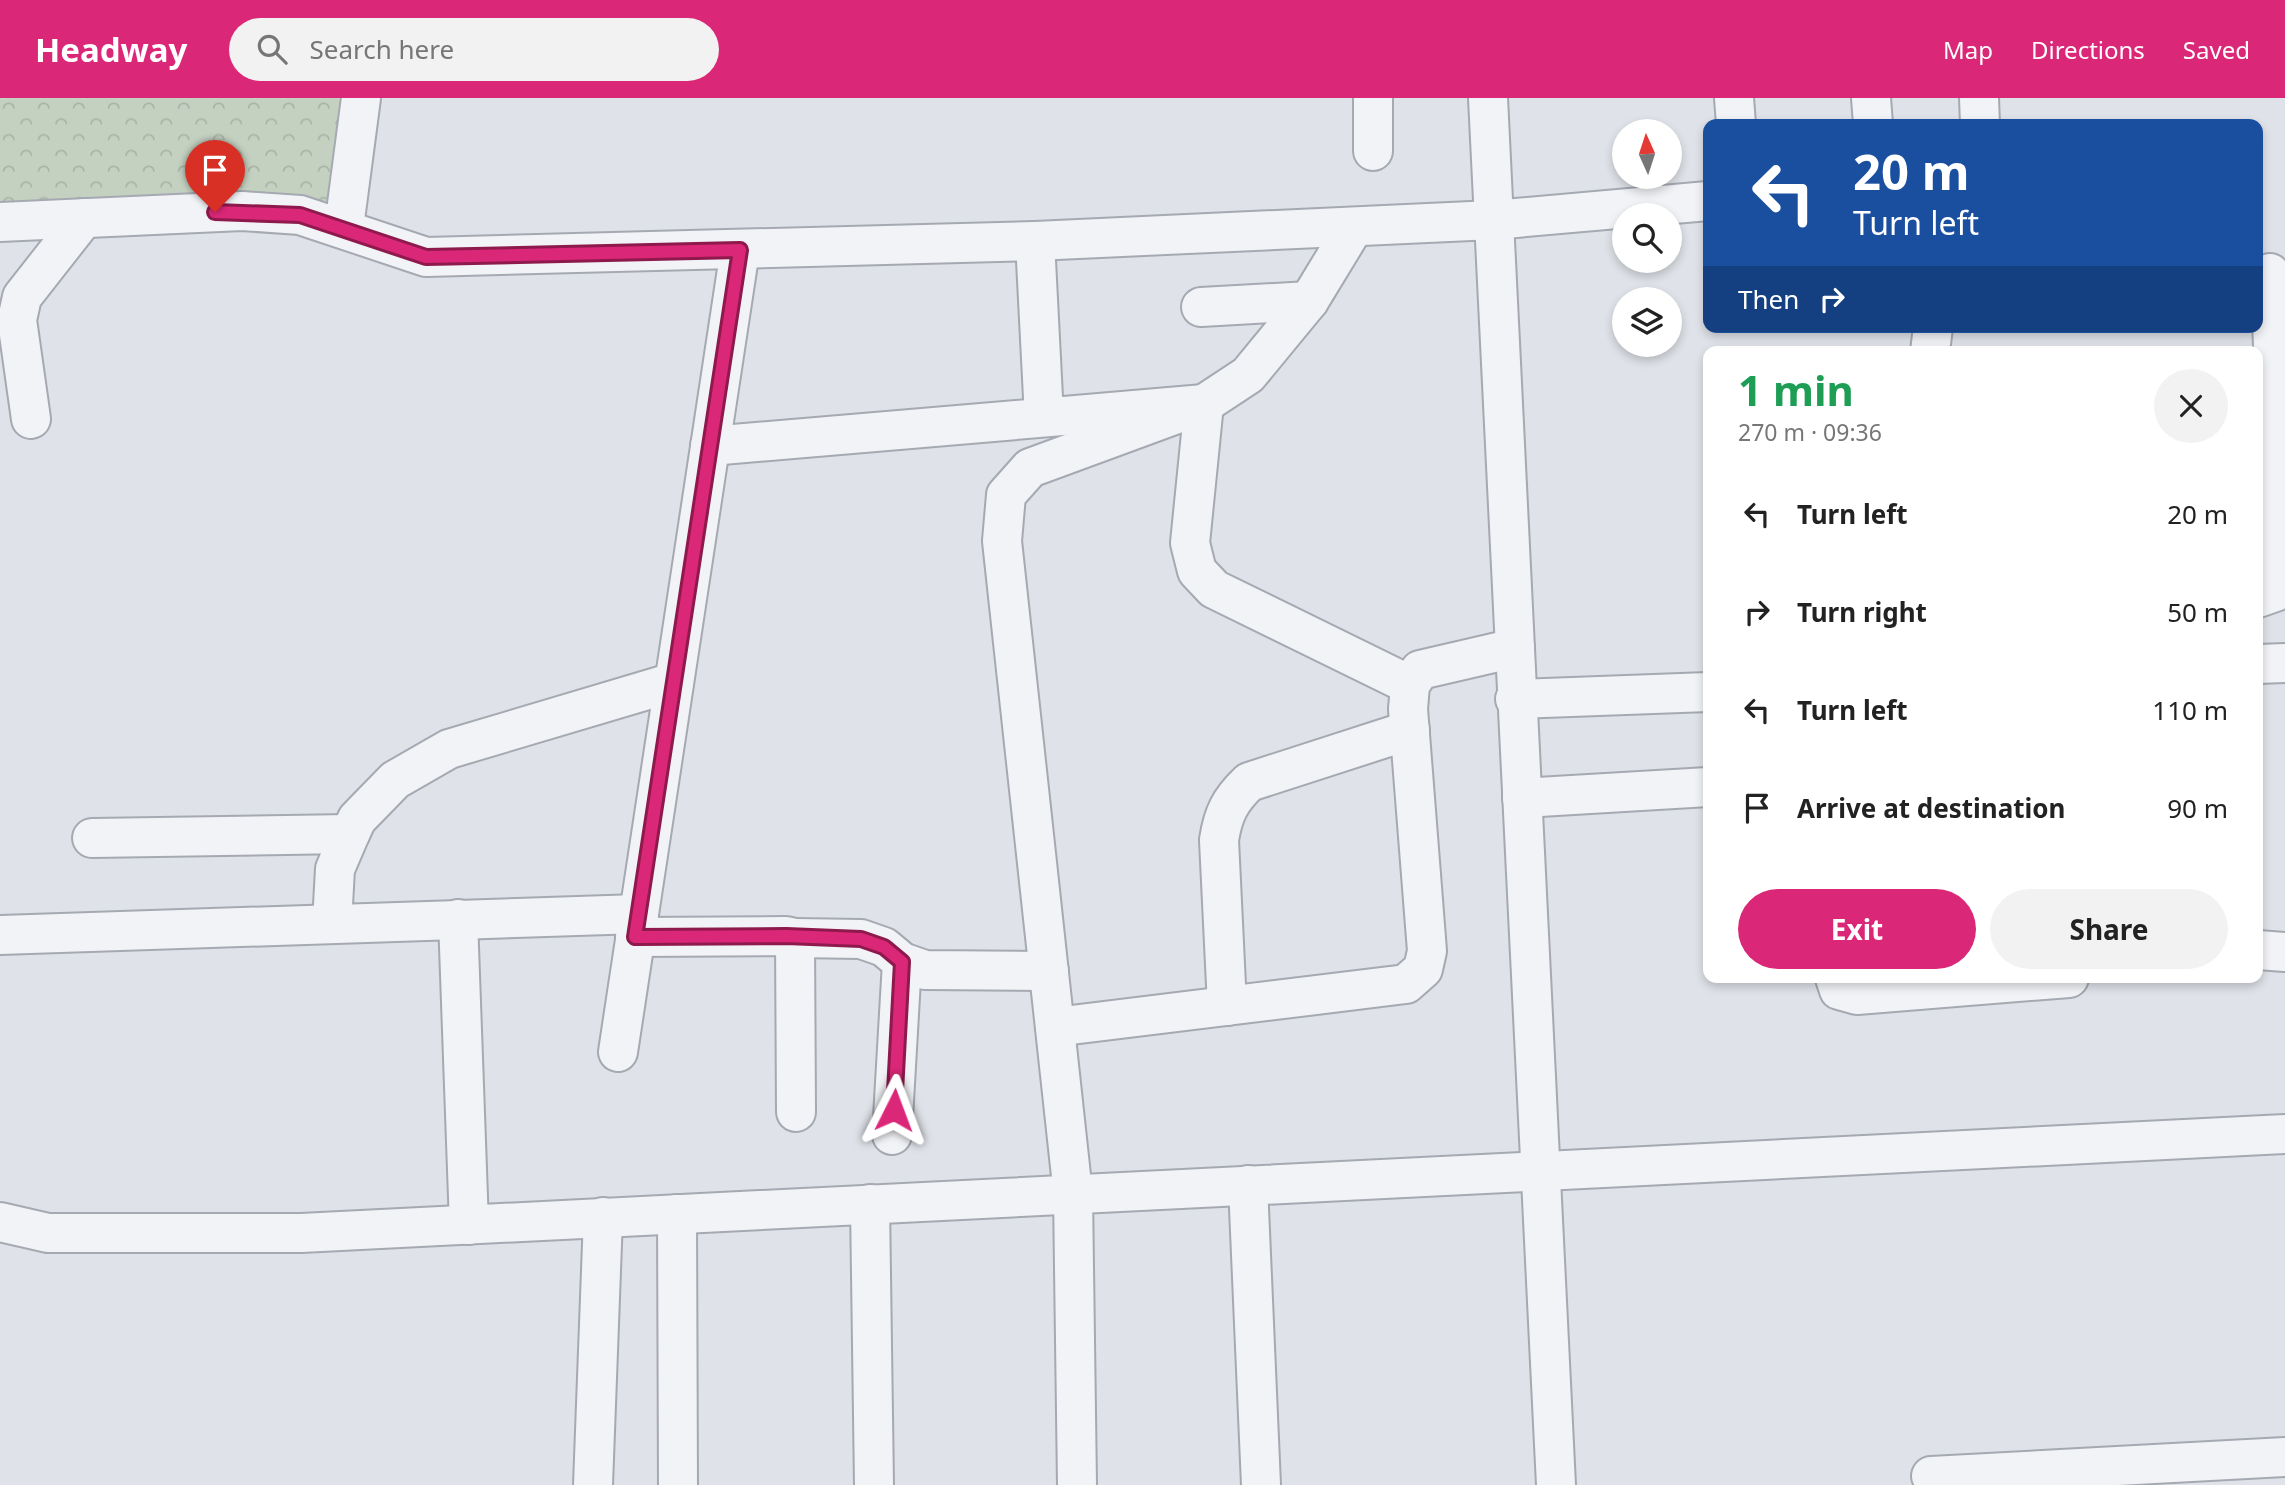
<!DOCTYPE html>
<html lang="en">
<head>
<meta charset="utf-8">
<style>
  :root { --surface:#fff; --page:#f2f2f2; --text:#222; --muted:#767676; --accent:#db2777 }
  body { margin:0; font-family:"Noto Sans",sans-serif; background:var(--page); color:var(--text); height:100vh; display:flex; flex-direction:column; font-size:26px; white-space:nowrap }
  * { box-sizing:border-box; margin:0 }
  p { font-size:23px; color:var(--muted) }
  .icon { flex:none; width:38px; height:38px; fill:none; stroke:currentColor; stroke-width:2; stroke-linecap:round; stroke-linejoin:round }
  .map { position:relative; flex:1; overflow:hidden }
  .sheet { position:absolute; left:1703px; top:248px; width:560px; height:637px; display:flex; flex-direction:column; background:var(--surface); border-radius:14px; box-shadow:0 4px 10px #0003 }
  .sheet>* { flex:none }
  .guide { position:absolute; left:1703px; top:21px; width:560px; height:214px; border-radius:14px; box-shadow:0 4px 10px #0003; background:#1a4fa0; color:#fff; overflow:hidden }
  .needle { width:46px; rotate:357deg }
  .tools { position:absolute; left:1612px; top:21px; display:grid; gap:14px }
  .tools a { display:grid; place-items:center; width:70px; height:70px; border-radius:50%; background:var(--surface); box-shadow:0 4px 10px #0003; font-size:35px }
  .pin { position:absolute; display:grid; place-items:center; width:60px; height:60px; color:#fff; margin:-72px -30px; border-radius:50% 50% 50% 0; rotate:-45deg; box-shadow:0 0 7px #0007 }
  .pin .icon { rotate:45deg }
  .me { position:absolute; width:77px; margin:-38px; rotate:3deg; stroke-linejoin:round; filter:drop-shadow(0 0 5px #0008) }
  .turn { display:flex; align-items:center; gap:24px; height:147px; padding:0 35px; font-size:32px }
  .turn .icon { width:91px; height:91px; stroke-width:2.5 }
  .turn b { display:block; font-size:49px; line-height:60px }
  .then { display:flex; align-items:center; height:66px; padding:0 35px; background:#0003; gap:14px; font-size:26px }
  .round { display:grid; place-items:center; flex:none; width:74px; height:74px; border-radius:37px; background:var(--page) }
  .head { display:flex; align-items:center; justify-content:space-between; height:119px; padding:0 35px }
  h1 { font-size:42px; font-weight:700; line-height:52px; color:#1e9e55 }
  .primary-button { display:flex; gap:14px; margin-top:auto; padding:14px 35px }
  .primary-button a { flex:1; height:80px; border-radius:42px; background:var(--accent); color:#fff; font-size:28px; font-weight:700; line-height:80px; text-align:center }
  .primary-button a+a { background:var(--page); color:var(--text) }
  ul { padding:0; list-style:none }
  li { display:flex; align-items:center; gap:21px; height:98px; padding:0 35px }
  li div { flex:1 }
  li b { display:block; font-size:26px }
  li em { font-style:normal }
  header { display:flex; align-items:center; gap:42px; box-sizing:border-box; height:98px; padding:0 35px; background:var(--accent); color:#fff }
  header strong { font-size:33px }
  nav { display:flex; gap:38px; margin-inline-start:auto; font-size:24px }
  .search { width:490px; height:63px; background:var(--page); display:flex; align-items:center; gap:18px; box-sizing:border-box; padding:0 24px; border-radius:38px; color:var(--muted); font-size:26px }
  .map>svg:first-child { display:block }
  .forest { fill:url(#forest-crowns) }
  .lines { fill:none; stroke-linecap:round; stroke-linejoin:round }
  .minor-casing { stroke:#a5a9b2; stroke-width:42 }
  .minor { stroke:#f2f3f6; stroke-width:38 }
  .route-casing { stroke:#8e194d; stroke-width:18 }
  .route { stroke:#db2777; stroke-width:12 }
</style>
</head>
<body>
<header>
<strong>Headway</strong>
<div class="search"><svg class="icon" aria-label="search" viewBox="0 0 24 24"><circle cx="10" cy="10" r="6"/><path d="M15 15l6 6"/></svg>Search here</div>
<nav><a>Map</a><a>Directions</a><a>Saved</a></nav>
</header>
<div class="map">
<svg width="2285" height="1387" viewBox="0 0 2285 1387">
  <defs>
    <pattern id="forest-crowns" width="20" height="18" patternUnits="userSpaceOnUse" patternTransform="scale(1.75)"><rect width="20" height="18" fill="#c4d1c1"/><path d="M2 6a3 3 0 1 1 6 0M12 15a3 3 0 1 1 6 0" fill="none" stroke="#a8b4a7"/></pattern>
  </defs>
  <rect width="100%" height="100%" fill="#dfe2e8"/>
  <polygon class="forest" points="0,0 361,0 344,129 0,124"/>
  <g class="lines">
    <defs>
      <g id="minor">
        <polyline points="1373,0 1373,53"/>
        <polyline points="1488,0 1556,1387"/>
        <polyline points="1734,0 1736,26"/>
        <polyline points="1871,0 1873,26"/>
        <polyline points="1979,0 1980,26"/>
        <polyline points="0,124 242,113 300,117 426,159 1035,143 1493,122 1708,103"/>
        <polyline points="344,129 361,0"/>
        <polyline points="1035,143 1044,319"/>
        <polyline points="1201,209 1309,203"/>
        <polyline points="1930,254 1933,229"/>
        <polyline points="31,321 17,222 22,199 84,120"/>
        <polyline points="710,348 1204,306 1190,445 1197,473 1214,491 1410,587"/>
        <polyline points="2258,500 2275,494 2282,467 2270,175"/>
        <polyline points="2258,566 2285,565"/>
        <polyline points="1515,601 1708,594"/>
        <polyline points="1522,700 1708,689"/>
        <polyline points="92,740 350,736"/>
        <polyline points="458,821 469,1127"/>
        <polyline points="332,825 335,771 350,736 357,721 395,682 449,651 674,584"/>
        <polyline points="0,837 639,816"/>
        <polyline points="635,839 786,838 795,840 796,1014"/>
        <polyline points="795,840 861,841 884,849 902,864 925,872 1049,873"/>
        <polyline points="2258,852 2285,854"/>
        <polyline points="1835,880 1839,892 1857,897 2069,880"/>
        <path d="M1227,908L1219,742C1223,716 1230,702 1249,684L1410,632"/>
        <polyline points="1055,929 1406,886 1423,871 1427,853 1408,611 1410,587 1420,572 1515,550"/>
        <polyline points="618,954 740,152"/>
        <polyline points="892,1037 902,864"/>
        <polyline points="1248,1087 1261,1387"/>
        <polyline points="870,1106 874,1387"/>
        <polyline points="677,1116 678,1387"/>
        <polyline points="0,1124 48,1135 301,1135 2285,1036"/>
        <polyline points="1931,1378 2285,1359"/>
        <polyline points="593,1387 603,1119"/>
        <polyline points="1077,1387 1073,1096 1002,443 1006,397 1030,370 1204,306 1248,277 1309,203 1354,129"/>
      </g>
    </defs>
    <use href="#minor" class="minor-casing"/>
    <use href="#minor" class="minor"/>
  </g>
  <g class="lines">
    <defs>
      <polyline id="route" points="215,114 300,117 426,159 740,152 635,839 786,838 861,841 884,849 902,864 894,1012"/>
    </defs>
    <use href="#route" class="route-casing"/>
    <use href="#route" class="route"/>
  </g>
</svg>
<div class="tools">
<a><svg class="needle" viewBox="-14 -14 28 28"><path d="M0-13l5 13h-10z" fill="#e53935"/><path d="M0 13l5-13h-10z" fill="#767676"/></svg></a>
<a><svg class="icon" aria-label="search" viewBox="0 0 24 24"><circle cx="10" cy="10" r="6"/><path d="M15 15l6 6"/></svg></a>
<a><svg class="icon" aria-label="layers" viewBox="0 0 24 24"><path d="M12 4l9 5-9 5-9-5zM3 14l9 5 9-5"/></svg></a>
</div>
<div class="pin" style="left:215px;top:114px;background:#d93025"><svg class="icon" aria-label="arrive" viewBox="0 0 24 24"><path d="M6 21V4h12l-3 4 3 4H6"/></svg></div>
<svg class="me" style="left:894px;top:1012px" viewBox="-20 -20 40 40"><path d="M0-17L14 15 0 8-14 15z" fill="#db2777" stroke="#fff" stroke-width="4"/></svg>
<div class="guide">
<div class="turn"><svg class="icon" aria-label="left" viewBox="0 0 24 24"><path d="M17 20v-9H6M10 6l-5 5 5 5"/></svg><div><b>20 m</b>Turn left</div></div>
<div class="then">Then<svg class="icon" aria-label="right" viewBox="0 0 24 24"><path d="M7 20v-9h11M14 6l5 5-5 5"/></svg></div>
</div>
<section class="sheet">
<div class="head"><div><h1>1 min</h1><p>270 m · 09:36</p></div><a class="round"><svg class="icon" aria-label="close" viewBox="0 0 24 24"><path d="M6 6l12 12M18 6L6 18"/></svg></a></div>
<ul>
<li><svg class="icon" aria-label="left" viewBox="0 0 24 24"><path d="M17 20v-9H6M10 6l-5 5 5 5"/></svg><div><b>Turn left</b></div><em>20 m</em></li>
<li><svg class="icon" aria-label="right" viewBox="0 0 24 24"><path d="M7 20v-9h11M14 6l5 5-5 5"/></svg><div><b>Turn right</b></div><em>50 m</em></li>
<li><svg class="icon" aria-label="left" viewBox="0 0 24 24"><path d="M17 20v-9H6M10 6l-5 5 5 5"/></svg><div><b>Turn left</b></div><em>110 m</em></li>
<li><svg class="icon" aria-label="arrive" viewBox="0 0 24 24"><path d="M6 21V4h12l-3 4 3 4H6"/></svg><div><b>Arrive at destination</b></div><em>90 m</em></li>
</ul>
<div class="primary-button"><a>Exit</a><a>Share</a></div>
</section>
</div>
</body>
</html>
